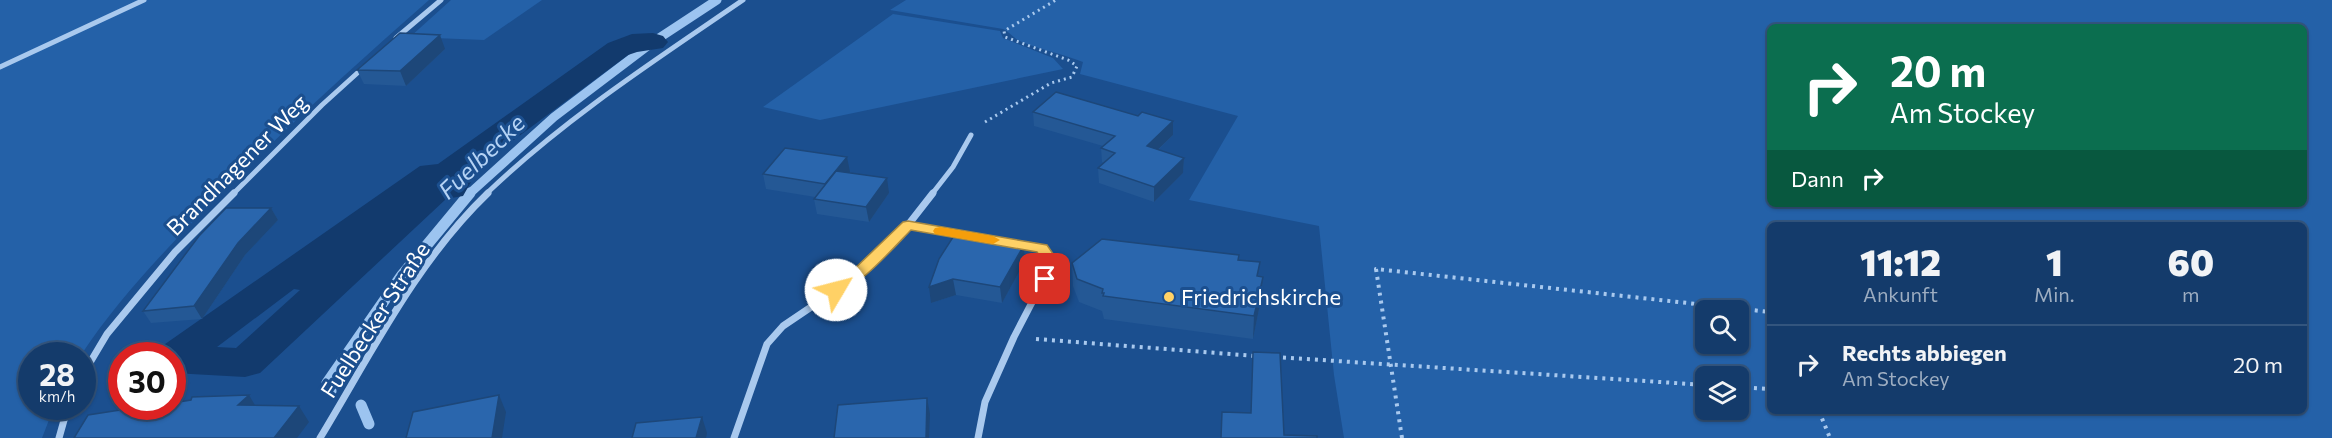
<!DOCTYPE html>
<html lang="de">
<head>
<meta charset="utf-8">
<style>
  :root { --surface:#143b6b; --page:#214673; --text:#f1f3f6; --muted:#9dadc1; --line:#33557e }
  body { margin:0; font-family:Commissioner,sans-serif; background:var(--page); color:var(--text); height:100vh; display:flex; flex-direction:column; font-size:22px; white-space:nowrap }
  * { box-sizing:border-box; margin:0 }
  p { font-size:20px; color:var(--muted) }
  .icon { flex:none; width:33px; height:33px; fill:none; stroke:currentColor; stroke-width:2; stroke-linecap:round; stroke-linejoin:round }
  .map { position:relative; flex:1; overflow:hidden }
  .drawer { position:absolute; left:1767px; top:222px; width:540px; height:192px; display:flex; flex-direction:column; background:var(--surface); border-radius:9px; box-shadow:0 2px 4px #0004,0 0 0 2px var(--line) }
  .drawer>* { flex:none }
  .hud { position:absolute; left:1767px; top:24px; width:540px; height:183px; border-radius:9px; box-shadow:0 2px 4px #0004,0 0 0 2px var(--line); background:#0b6e4f; color:#fff; overflow:hidden }
  .fabs { position:absolute; left:1695px; top:300px; display:grid; gap:12px }
  .fabs a { display:grid; place-items:center; width:54px; height:54px; border-radius:9px; background:var(--surface); box-shadow:0 2px 4px #0004,0 0 0 2px var(--line); font-size:30px }
  .speed { position:absolute; left:18px; top:342px; display:flex; gap:12px; font-size:30px; font-weight:700; text-align:center }
  .speed>* { display:grid; place-content:center; width:78px; height:78px; border-radius:50%; background:var(--surface); box-shadow:0 2px 4px #0004,0 0 0 2px var(--line); line-height:1 }
  .speed small { font-size:15px; font-weight:400 }
  .speed .limit { border:9px solid #d22; background:#fff; color:#111 }
  .pin { position:absolute; display:grid; place-items:center; width:51px; height:51px; color:#fff; margin:-26px; border-radius:12px; box-shadow:0 3px 9px #0006 }
  .me { position:absolute; width:66px; margin:-33px; rotate:53deg; stroke-linejoin:round; filter:drop-shadow(0 0 4px #0008) }
  .turn { display:flex; align-items:center; gap:21px; height:126px; padding:0 24px; font-size:27px }
  .turn .icon { width:78px; height:78px; stroke-width:2.5 }
  .turn b { display:block; font-size:42px; line-height:51px }
  .then { display:flex; align-items:center; height:57px; padding:0 24px; background:#0003; gap:12px; font-size:22px }
  .eta { display:flex; justify-content:space-evenly; align-items:center; height:102px; text-align:center }
  .eta b { font-size:36px; font-weight:800; line-height:42px }
  ul { padding:0; list-style:none }
  li { display:flex; align-items:center; gap:18px; height:78px; padding:0 24px; border-top:2px solid var(--line) }
  li div { flex:1 }
  li b { display:block; font-size:22px }
  li em { font-style:normal }
  .map>svg:first-child { display:block }
  .green { fill:#2461a8; fill-rule:evenodd }
  .lines { fill:none; stroke-linecap:round; stroke-linejoin:round }
  .stream-far1 { stroke:#9cc4f0; stroke-width:9 }
  .stream { stroke:#9cc4f0; stroke-width:11 }
  .canal { fill:#123a6d; fill-rule:evenodd }
  .path-far1 { stroke:#a9c9ee; stroke-width:3; stroke-dasharray:2 4; stroke-linecap:butt }
  .path { stroke:#a9c9ee; stroke-width:4; stroke-dasharray:3 5; stroke-linecap:butt }
  .street-far1 { stroke:#a9c9ee; stroke-width:5 }
  .street { stroke:#a9c9ee; stroke-width:7 }
  .wall { fill:#245895 }
  .shaded-wall { fill:#1d4779 }
  .building { fill:#2a66ad; stroke:#1d4779; stroke-width:1.5 }
  .route { fill:#ffd166; stroke:#a68842; stroke-width:1.5 }
  .slow { fill:#f59e0b }
  .poi-dot { fill:#ffd166; stroke:#1b4f8f; stroke-width:2 }
  .labels { text-anchor:middle; stroke-width:6; stroke-linejoin:round; paint-order:stroke }
  .street-label { font-size:22px; fill:#fff; stroke:#1b4f8f }
  .poi-label { font-size:22px; fill:#fff; stroke:#1b4f8f; text-anchor:start }
  .water-label { font-size:24px; font-style:italic; fill:#b5d3f5; stroke:#1b4f8f }
</style>
</head>
<body>
<div class="map">
<svg width="2332" height="438" viewBox="0 0 2332 438">
  <rect width="100%" height="100%" fill="#1b4f8f"/>
  <g class="green">
    <path d="M0,0H429C358,62 288,126 221,193C171,244 120,296 81,355L32,356V406L54,407L42,438H0Z"/>
    <polygon points="451,0 542,0 484,40 410,37"/>
    <path d="M906,0H2332V438H1344L1334,375L1319,226L1189,200L1238,116L1080,74L1083,62C1063,54 1042,50 1022,42C1014,39 1010,32 1003,29L890,10ZM1770,27H2304V204H1770ZM1770,225H2304V411H1770ZM1738,310V344H1706V310ZM1738,376V410H1706V376Z"/>
    <polygon points="893,14 1000,31 1003,38 1053,58 1063,69 820,120 763,107"/>
  </g>
  <g class="lines">
    <polyline class="stream-far1" points="469,194 554,117 653,42 717,0"/>
    <g class="stream">
      <polyline points="331,391 327,383 402,275 470,193"/>
      <polyline points="361,405 369,424"/>
    </g>
    <path class="canal" d="M653,33L663,36L668,42L663,48L637,52L628,55L472,171L475,175L463,196L446,199L260,373L245,377L173,373L172,356H154L158,349L420,166L438,164L608,43L632,34ZM294,289L300,290L236,348L217,347Z"/>
    <polyline class="path-far1" points="985,122 1051,83 1072,77 1077,66 1068,60 1005,37 1004,31 1056,0"/>
    <g class="path">
      <polyline points="1036,339 1256,356"/>
      <polyline points="1275,357 1706,385"/>
      <polyline points="1738,387 1770,389"/>
      <polyline points="1819,411 1830,438"/>
      <polyline points="1402,438 1376,269 1770,312"/>
    </g>
    <g class="street-far1">
      <polyline points="396,38 441,0"/>
      <polyline points="0,67 144,0"/>
      <polyline points="233,194 322,105 364,67"/>
      <path d="M486,194C564,119 654,61 743,0"/>
      <polyline points="932,194 953,167 971,135"/>
    </g>
    <g class="street">
      <polyline points="908,225 1042,249 1052,264 1014,337 985,402 978,438"/>
      <polyline points="82,376 107,334 175,252 234,193"/>
      <polyline points="59,438 68,406"/>
      <path d="M320,438C371,354 416,262 488,193"/>
      <polyline points="734,438 767,344 783,326 854,278 908,225 933,193"/>
    </g>
  </g>
  <g class="wall">
    <polygon points="445,49 406,86 364,84 357,70"/>
    <polygon points="1033,112 1173,135 1158,150 1184,158 1183,173 1154,202 1099,183 1098,168 1104,163 1102,162 1101,148 1103,146 1034,126"/>
    <polygon points="850,172 889,193 869,222 817,214 814,199 815,197 766,189 763,174"/>
    <polygon points="271,208 278,220 245,255 202,319 151,323 143,311"/>
    <polygon points="1024,245 1025,261 1002,303 956,295 931,303 939,259"/>
    <polygon points="1239,255 1238,260 1259,276 1263,277 1261,299 1253,339 1104,319 1102,311 1079,302 1073,286 1072,263"/>
  </g>
  <g class="shaded-wall">
    <polygon points="440,35 445,49 406,86 400,71"/>
    <polygon points="1173,121 1173,135 1147,160 1147,146"/>
    <polygon points="847,157 850,172 828,199 825,184"/>
    <polygon points="1184,158 1183,173 1154,202 1154,187"/>
    <polygon points="887,178 889,193 869,222 866,207"/>
    <polygon points="271,208 278,220 245,255 202,319 194,306 238,243"/>
    <polygon points="1024,245 1025,261 1002,303 1000,287"/>
    <polygon points="1263,277 1261,299 1253,339 1254,316"/>
    <polygon points="953,279 956,295 931,303 929,287"/>
    <polygon points="249,395 259,412 238,405"/>
    <polygon points="499,395 506,412 502,438 492,438"/>
    <polygon points="927,398 930,414 929,438 926,438"/>
    <polygon points="299,406 309,422 297,438 274,438"/>
    <polygon points="702,417 707,433 706,438 696,438"/>
  </g>
  <g class="building">
    <polygon points="400,33 440,35 400,71 357,70"/>
    <polygon points="1056,92 1138,116 1142,112 1173,121 1147,146 1184,158 1154,187 1098,168 1115,153 1101,148 1115,136 1033,112"/>
    <polygon points="785,148 847,157 825,184 763,174"/>
    <polygon points="836,171 887,178 866,207 814,199"/>
    <polygon points="226,208 271,208 238,243 194,306 143,311 199,236"/>
    <polygon points="955,234 1024,245 1000,287 953,279 929,287 939,259"/>
    <polygon points="1102,239 1239,255 1238,260 1260,262 1257,276 1263,277 1254,316 1103,296 1104,293 1102,293 1103,289 1077,279 1072,263"/>
    <polygon points="1253,352 1280,353 1284,435 1317,436 1317,438 1221,438 1222,412 1251,413"/>
    <polygon points="249,395 238,405 299,406 274,438 74,438 88,415 146,406 172,406 172,403 191,400 192,397"/>
    <polygon points="499,395 492,438 406,438 413,412"/>
    <polygon points="927,398 926,438 834,438 838,405"/>
    <polygon points="702,417 696,438 632,438 636,423"/>
  </g>
  <path class="route" d="M908,221L1047,245L1060,264L1050,282L1045,284L1037,279L1045,264L1037,252L911,230C897,244 850,298 831,293L829,290L849,274L903,222Z"/>
  <polygon class="slow" points="940,227 993,236 1000,240 993,244 935,234 933,231 935,228"/>
  <circle class="poi-dot" cx="1169" cy="297" r="6"/>
  <g class="labels">
    <g class="street-label">
      <text transform="translate(237 165) rotate(-45)" y="8">Brandhagener Weg</text>
      <text transform="translate(375 320) rotate(-57)" y="8">Fuelbecker Straße</text>
    </g>
    <g class="poi-label">
      <text x="1181" y="305">Friedrichskirche</text>
    </g>
    <g class="water-label">
      <text transform="translate(482 157) rotate(-44)" y="8">Fuelbecke</text>
    </g>
  </g>
</svg>
<div class="fabs">
<a><svg class="icon" aria-label="search" viewBox="0 0 24 24"><circle cx="10" cy="10" r="6"/><path d="M15 15l6 6"/></svg></a>
<a><svg class="icon" aria-label="layers" viewBox="0 0 24 24"><path d="M12 4l9 5-9 5-9-5zM3 14l9 5 9-5"/></svg></a>
</div>
<div class="speed"><div>28<small>km/h</small></div><div class="limit">30</div></div>
<div class="pin" style="left:1045px;top:279px;background:#d93025"><svg class="icon" aria-label="arrive" viewBox="0 0 24 24"><path d="M6 21V4h12l-3 4 3 4H6"/></svg></div>
<svg class="me" style="left:836px;top:290px" viewBox="-20 -20 40 40"><circle r="19" fill="#fff"/><path d="M0-13L10 11 0 6-10 11z" fill="#ffd166"/></svg>
<div class="hud">
<div class="turn"><svg class="icon" aria-label="right" viewBox="0 0 24 24"><path d="M7 20v-9h11M14 6l5 5-5 5"/></svg><div><b>20 m</b>Am Stockey</div></div>
<div class="then">Dann<svg class="icon" aria-label="right" viewBox="0 0 24 24"><path d="M7 20v-9h11M14 6l5 5-5 5"/></svg></div>
</div>
<section class="drawer">
<div class="eta">
<div><b>11:12</b><p>Ankunft</p></div>
<div><b>1</b><p>Min.</p></div>
<div><b>60</b><p>m</p></div>
</div>
<ul>
<li><svg class="icon" aria-label="right" viewBox="0 0 24 24"><path d="M7 20v-9h11M14 6l5 5-5 5"/></svg><div><b>Rechts abbiegen</b><p>Am Stockey</p></div><em>20 m</em></li>
</ul>
</section>
</div>
</body>
</html>
